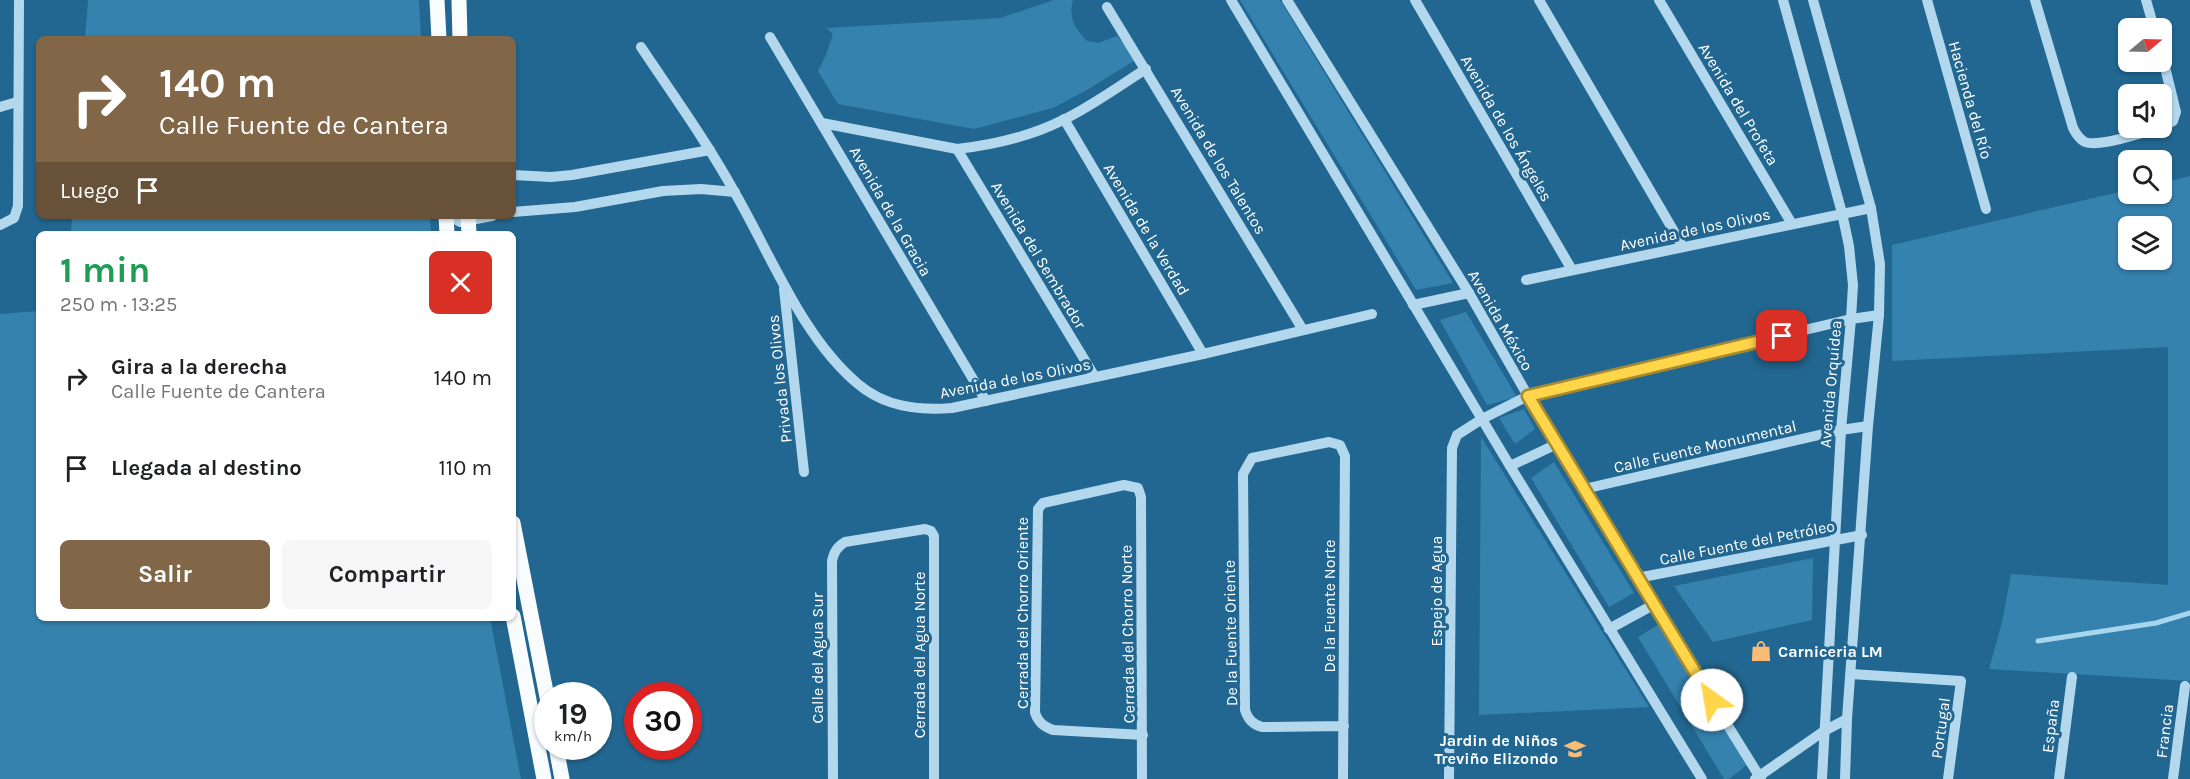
<!DOCTYPE html>
<html lang="es">
<head>
<meta charset="utf-8">
<style>
  :root { --surface:#fff; --page:#f6f6f6; --text:#202124; --muted:#757577; --accent:#826648 }
  body { margin:0; font-family:Karla,sans-serif; background:var(--page); color:var(--text); height:100vh; display:flex; flex-direction:column; font-size:22px; white-space:nowrap }
  * { box-sizing:border-box; margin:0 }
  p { font-size:20px; color:var(--muted) }
  .icon { flex:none; width:33px; height:33px; fill:none; stroke:currentColor; stroke-width:2; stroke-linecap:round; stroke-linejoin:round }
  .map { position:relative; flex:1; overflow:hidden }
  .panel { position:absolute; left:36px; top:231px; width:480px; height:390px; display:flex; flex-direction:column; background:var(--surface); border-radius:9px; box-shadow:0 2px 4px #0004 }
  .panel>* { flex:none }
  .guide { position:absolute; left:36px; top:36px; width:480px; height:183px; border-radius:9px; box-shadow:0 2px 4px #0004; background:#826648; color:#fff; overflow:hidden }
  .needle { width:39px; rotate:71deg }
  .buttons { position:absolute; left:2118px; top:18px; display:grid; gap:12px }
  .buttons a { display:grid; place-items:center; width:54px; height:54px; border-radius:9px; background:var(--surface); box-shadow:0 2px 4px #0004; font-size:30px }
  .speed { position:absolute; left:534px; top:682px; display:flex; gap:12px; font-size:30px; font-weight:700; text-align:center }
  .speed>* { display:grid; place-content:center; width:78px; height:78px; border-radius:50%; background:var(--surface); box-shadow:0 2px 4px #0004; line-height:1 }
  .speed small { font-size:15px; font-weight:400 }
  .speed .limit { border:9px solid #d22; background:#fff; color:#111 }
  .pin { position:absolute; display:grid; place-items:center; width:51px; height:51px; color:#fff; margin:-26px; border-radius:12px; box-shadow:0 3px 9px #0006 }
  .me { position:absolute; width:66px; margin:-33px; rotate:328deg; stroke-linejoin:round; filter:drop-shadow(0 0 4px #0008) }
  .turn { display:flex; align-items:center; gap:21px; height:126px; padding:0 24px; font-size:27px }
  .turn .icon { width:78px; height:78px; stroke-width:2.5 }
  .turn b { display:block; font-size:42px; line-height:51px }
  .then { display:flex; align-items:center; height:57px; padding:0 24px; background:#0003; gap:12px; font-size:22px }
  .round { display:grid; place-items:center; flex:none; width:63px; height:63px; border-radius:9px; background:var(--page) }
  .summary { display:flex; align-items:center; justify-content:space-between; height:102px; padding:0 24px }
  h1 { font-size:36px; font-weight:700; line-height:45px; color:#1e9e55 }
  .cta { display:flex; gap:12px; margin-top:auto; padding:12px 24px }
  .cta a { flex:1; height:69px; border-radius:9px; background:var(--accent); color:#fff; font-size:24px; font-weight:700; line-height:69px; text-align:center }
  .cta a+a { background:var(--page); color:var(--text) }
  ul { padding:0; list-style:none }
  li { display:flex; align-items:center; gap:18px; height:90px; padding:0 24px }
  li div { flex:1 }
  li b { display:block; font-size:22px }
  li em { font-style:normal }
  .map>svg:first-child { display:block }
  .green { fill:#3582ae; fill-rule:evenodd }
  .lines { fill:none; stroke-linecap:round; stroke-linejoin:round }
  .stream { stroke:#a7d5ee; stroke-width:5 }
  .minor { stroke:#b3d8ed; stroke-width:10 }
  .major { stroke:#f9fcff; stroke-width:15 }
  .route-casing { stroke:#a68a30; stroke-width:15 }
  .route { stroke:#ffd54a; stroke-width:10 }
  .labels { text-anchor:middle; stroke-width:6; stroke-linejoin:round; paint-order:stroke }
  .street-label { font-size:16px; fill:#fff; stroke:#226791 }
  .poi-label { font-size:16px; font-weight:bold; fill:#fff; stroke:#226791; text-anchor:start }
</style>
</head>
<body>
<div class="map">
<svg width="2190" height="779" viewBox="0 0 2190 779">
  <rect width="100%" height="100%" fill="#226791"/>
  <g class="green">
    <polygon points="88,0 419,0 421,39 85,39"/>
    <path d="M1054,0H1073C1068,18 1075,28 1087,41L1098,43L1117,36L1137,59L1087,90L1053,108L974,129L838,104L818,71L826,55L833,34L826,28L1000,18Z"/>
    <polygon points="1240,0 1280,0 1453,283 1416,290"/>
    <path d="M2190,176V681L1989,669L2002,622L2011,574L2168,585V347L1892,361V245L2128,190V194H2162V183ZM2128,226H2162V260H2128Z"/>
    <polygon points="72,216 430,216 431,234 71,234"/>
    <polygon points="39,311 39,618 490,618 521,779 0,779 0,314"/>
    <polygon points="1466,312 1517,397 1487,405 1440,320"/>
    <polygon points="1524,409 1535,429 1515,444 1499,418"/>
    <polygon points="1481,437 1649,707 1479,715"/>
    <polygon points="1554,462 1634,593 1609,607 1531,478"/>
    <polygon points="1813,558 1812,620 1713,642 1674,586"/>
    <polygon points="1658,625 1747,765 1729,779 1724,779 1638,637"/>
  </g>
  <g class="lines">
    <polyline class="stream" points="2038,641 2156,623 2190,613"/>
    <g class="minor">
      <polyline points="1231,0 1510,466 1702,779"/>
      <polyline points="1287,0 1469,293 1528,396 1653,605 1761,779"/>
      <polyline points="1415,0 1572,270"/>
      <polyline points="1539,0 1683,247"/>
      <polyline points="1659,0 1792,224"/>
      <polyline points="1783,0 1842,213 1849,246 1853,285 1851,319 1841,430 1822,779"/>
      <polyline points="1813,0 1871,208 1880,264 1879,315 1868,426 1847,719 1845,779"/>
      <polyline points="1927,0 1986,209"/>
      <path d="M2035,0L2073,128C2076,134 2079,139 2085,142C2099,148 2144,132 2160,128"/>
      <polyline points="2146,0 2154,28"/>
      <polyline points="1107,7 1303,330"/>
      <polyline points="770,37 986,401"/>
      <path d="M641,47C673,95 707,142 735,193C771,255 802,337 858,384C885,407 918,411 952,408L1203,354L1372,314"/>
      <polyline points="2162,55 2176,112 2173,121 2162,127"/>
      <polyline points="0,107 17,102"/>
      <polyline points="1064,119 1203,354"/>
      <path d="M822,123L957,149C993,145 1031,136 1063,120C1092,106 1119,86 1146,69"/>
      <polyline points="957,149 1095,377"/>
      <polyline points="513,175 551,177 572,175 710,150"/>
      <polyline points="513,212 575,207 663,191 701,189 735,192"/>
      <polyline points="454,216 455,219 460,222 492,216"/>
      <polyline points="0,225 14,218 18,206 19,0"/>
      <polyline points="1526,280 1871,208"/>
      <polyline points="784,289 804,472"/>
      <polyline points="1413,305 1469,293"/>
      <polyline points="1510,466 1557,444"/>
      <polyline points="1584,489 1841,430 1868,426"/>
      <polyline points="1637,578 1862,535"/>
      <polyline points="1609,629 1653,605"/>
      <polyline points="1851,674 1961,681 1948,779"/>
      <path d="M833,779L832,561C834,552 837,547 845,542L925,529L931,531L934,536V779"/>
      <path d="M1142,779L1141,497L1138,488L1124,485L1043,503L1038,509L1035,713C1039,723 1043,726 1053,730L1143,735"/>
      <path d="M1343,779L1345,456L1340,445L1329,442L1252,458L1243,474L1245,710C1248,719 1252,724 1262,727L1344,726"/>
      <polyline points="1449,779 1452,448 1457,435 1482,419 1528,396 1851,319 1879,315"/>
      <polyline points="1755,779 1824,731 1847,719"/>
      <polyline points="2059,779 2072,677"/>
      <polyline points="2173,779 2185,686"/>
    </g>
    <g class="major">
      <polyline points="437,0 439,39"/>
      <polyline points="459,0 460,39"/>
      <polyline points="446,216 447,234"/>
      <polyline points="468,216 469,234"/>
      <polyline points="513,523 548,702"/>
      <polyline points="513,616 544,779"/>
      <polyline points="556,747 562,779"/>
    </g>
  </g>
  <g class="lines">
    <defs>
      <polyline id="route" points="1712,700 1528,396 1782,336"/>
    </defs>
    <use href="#route" class="route-casing"/>
    <use href="#route" class="route"/>
  </g>
  <defs>
    <symbol id="shop-bare" viewBox="-9 -9 18 18"><path d="M-5-2.5h2.3a2.7 3.5 0 0 1 5.4 0H5L5.5 6h-11ZM-1.5-2.5h3a1.5 2.3 0 0 0-3 0Z" fill="#f9bb75" stroke="#226791" stroke-width="2.5" paint-order="stroke"/></symbol>
    <symbol id="school-bare" viewBox="-9 -9 18 18"><path d="M0-5L7-2L0 1L-7-2ZM-4 1L0 2.5L4 1V4Q0 6-4 4Z" fill="#f9bb75" stroke="#226791" stroke-width="2.5" paint-order="stroke"/></symbol>
  </defs>
  <g fill-rule="evenodd">
    <use href="#shop-bare" x="1746" y="636" width="30" height="30"/>
    <use href="#school-bare" x="1560" y="734" width="30" height="30"/>
  </g>
  <g class="labels">
    <g class="street-label">
      <text transform="translate(1971 100) rotate(74)" y="6">Hacienda del Río</text>
      <text transform="translate(1739 104) rotate(59)" y="6">Avenida del Profeta</text>
      <text transform="translate(1507 128) rotate(60)" y="6">Avenida de los Ángeles</text>
      <text transform="translate(1219 160) rotate(59)" y="6">Avenida de los Talentos</text>
      <text transform="translate(891 211) rotate(60)" y="6">Avenida de la Gracia</text>
      <text transform="translate(1147 229) rotate(59)" y="6">Avenida de la Verdad</text>
      <text transform="translate(1695 229) rotate(-12)" y="6">Avenida de los Olivos</text>
      <text transform="translate(1039 255) rotate(59)" y="6">Avenida del Sembrador</text>
      <text transform="translate(1501 320) rotate(60)" y="6">Avenida México</text>
      <text transform="translate(1015 378) rotate(-11)" y="6">Avenida de los Olivos</text>
      <text transform="translate(779 379) rotate(-96)" y="6">Privada los Olivos</text>
      <text transform="translate(1830 384) rotate(-85)" y="6">Avenida Orquídea</text>
      <text transform="translate(1705 446) rotate(-13)" y="6">Calle Fuente Monumental</text>
      <text transform="translate(1747 542) rotate(-11)" y="6">Calle Fuente del Petróleo</text>
      <text transform="translate(1436 591) rotate(-90)" y="6">Espejo de Agua</text>
      <text transform="translate(1329 606) rotate(-90)" y="6">De la Fuente Norte</text>
      <text transform="translate(1022 613) rotate(-90)" y="6">Cerrada del Chorro Oriente</text>
      <text transform="translate(1230 633) rotate(-91)" y="6">De la Fuente Oriente</text>
      <text transform="translate(1127 634) rotate(-91)" y="6">Cerrada del Chorro Norte</text>
      <text transform="translate(919 655) rotate(-90)" y="6">Cerrada del Agua Norte</text>
      <text transform="translate(817 658) rotate(-90)" y="6">Calle del Agua Sur</text>
      <text transform="translate(2050 726) rotate(-83)" y="6">España</text>
      <text transform="translate(1940 728) rotate(-82)" y="6">Portugal</text>
      <text transform="translate(2164 731) rotate(-83)" y="6">Francia</text>
    </g>
    <g class="poi-label">
      <text x="1778" y="657">Carniceria LM</text>
      <text x="1558" y="746" text-anchor="end">Jardin de Niños<tspan x="1558" dy="18">Treviño Elizondo</tspan></text>
    </g>
  </g>
</svg>
<div class="buttons">
<a><svg class="needle" viewBox="-14 -14 28 28"><path d="M0-13l5 13h-10z" fill="#e53935"/><path d="M0 13l5-13h-10z" fill="#757577"/></svg></a>
<a><svg class="icon" aria-label="sound" viewBox="0 0 24 24"><path d="M4 9h4l5-4v14l-5-4H4zM17 9q2 3 0 6"/></svg></a>
<a><svg class="icon" aria-label="search" viewBox="0 0 24 24"><circle cx="10" cy="10" r="6"/><path d="M15 15l6 6"/></svg></a>
<a><svg class="icon" aria-label="layers" viewBox="0 0 24 24"><path d="M12 4l9 5-9 5-9-5zM3 14l9 5 9-5"/></svg></a>
</div>
<div class="speed"><div>19<small>km/h</small></div><div class="limit">30</div></div>
<div class="pin" style="left:1782px;top:336px;background:#d93025"><svg class="icon" aria-label="arrive" viewBox="0 0 24 24"><path d="M6 21V4h12l-3 4 3 4H6"/></svg></div>
<svg class="me" style="left:1712px;top:700px" viewBox="-20 -20 40 40"><circle r="19" fill="#fff"/><path d="M0-13L10 11 0 6-10 11z" fill="#ffd54a"/></svg>
<div class="guide">
<div class="turn"><svg class="icon" aria-label="right" viewBox="0 0 24 24"><path d="M7 20v-9h11M14 6l5 5-5 5"/></svg><div><b>140 m</b>Calle Fuente de Cantera</div></div>
<div class="then">Luego<svg class="icon" aria-label="arrive" viewBox="0 0 24 24"><path d="M6 21V4h12l-3 4 3 4H6"/></svg></div>
</div>
<section class="panel">
<div class="summary"><div><h1>1 min</h1><p>250 m · 13:25</p></div><a class="round" style="background:#d93025;color:#fff"><svg class="icon" aria-label="close" viewBox="0 0 24 24"><path d="M6 6l12 12M18 6L6 18"/></svg></a></div>
<ul>
<li><svg class="icon" aria-label="right" viewBox="0 0 24 24"><path d="M7 20v-9h11M14 6l5 5-5 5"/></svg><div><b>Gira a la derecha</b><p>Calle Fuente de Cantera</p></div><em>140 m</em></li>
<li><svg class="icon" aria-label="arrive" viewBox="0 0 24 24"><path d="M6 21V4h12l-3 4 3 4H6"/></svg><div><b>Llegada al destino</b></div><em>110 m</em></li>
</ul>
<div class="cta"><a>Salir</a><a>Compartir</a></div>
</section>
</div>
</body>
</html>
